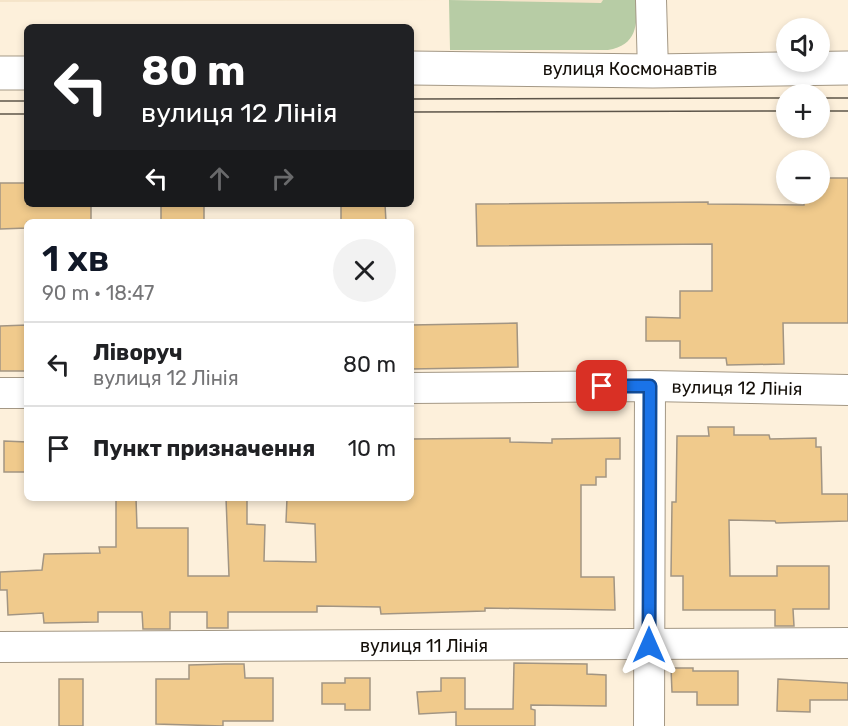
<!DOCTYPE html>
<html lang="uk">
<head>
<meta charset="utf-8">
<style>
  :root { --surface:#fff; --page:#f2f2f2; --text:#202124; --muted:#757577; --line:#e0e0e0; --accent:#111827 }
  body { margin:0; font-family:Rubik,sans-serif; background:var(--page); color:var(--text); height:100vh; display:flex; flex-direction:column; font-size:22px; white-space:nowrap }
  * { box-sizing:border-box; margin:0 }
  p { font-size:20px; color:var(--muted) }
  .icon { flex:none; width:33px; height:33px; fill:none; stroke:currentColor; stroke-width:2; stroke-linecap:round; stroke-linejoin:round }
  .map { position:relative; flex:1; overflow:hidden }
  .details { position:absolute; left:24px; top:219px; width:390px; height:282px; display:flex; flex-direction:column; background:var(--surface); border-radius:9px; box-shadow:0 3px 9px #0003 }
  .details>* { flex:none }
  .top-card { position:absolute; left:24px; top:24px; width:390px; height:183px; border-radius:9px; box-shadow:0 3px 9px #0003; background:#202124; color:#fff; overflow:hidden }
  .tools { position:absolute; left:776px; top:18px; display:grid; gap:12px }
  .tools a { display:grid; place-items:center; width:54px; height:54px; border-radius:50%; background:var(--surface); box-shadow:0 3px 9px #0003; font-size:30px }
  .pin { position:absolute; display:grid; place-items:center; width:51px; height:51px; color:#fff; margin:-26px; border-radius:12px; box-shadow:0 3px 9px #0006 }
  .me { position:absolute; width:66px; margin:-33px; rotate:0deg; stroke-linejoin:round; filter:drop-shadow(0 0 4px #0008) }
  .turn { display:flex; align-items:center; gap:21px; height:126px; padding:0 18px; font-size:27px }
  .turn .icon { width:78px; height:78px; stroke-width:2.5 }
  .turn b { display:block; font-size:42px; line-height:51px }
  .lanes { display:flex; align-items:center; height:57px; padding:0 18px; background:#0003; justify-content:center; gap:30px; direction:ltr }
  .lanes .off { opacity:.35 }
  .round { display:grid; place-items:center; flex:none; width:63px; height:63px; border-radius:32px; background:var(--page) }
  .summary { display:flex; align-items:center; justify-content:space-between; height:102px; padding:0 18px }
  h1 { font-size:36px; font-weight:600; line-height:45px; color:var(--accent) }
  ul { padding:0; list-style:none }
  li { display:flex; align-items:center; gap:18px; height:84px; padding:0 18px; border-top:2px solid var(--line) }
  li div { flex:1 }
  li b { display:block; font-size:22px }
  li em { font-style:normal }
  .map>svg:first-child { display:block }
  .built { fill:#f5e4c9 }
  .green { fill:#b7cca5 }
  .building { fill:#f0ca8c; stroke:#a29583; stroke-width:1.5 }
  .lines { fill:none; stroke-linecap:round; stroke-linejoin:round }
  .minor-casing { stroke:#a49885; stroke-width:32 }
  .major-casing { stroke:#a49885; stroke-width:35 }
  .minor { stroke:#fff; stroke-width:30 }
  .major { stroke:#fff; stroke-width:33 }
  .tram { stroke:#5d554a; stroke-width:1.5 }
  .route-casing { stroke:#114b97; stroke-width:15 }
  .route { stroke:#1a73e8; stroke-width:10 }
  .labels { text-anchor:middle; stroke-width:4.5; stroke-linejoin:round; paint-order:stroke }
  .street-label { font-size:18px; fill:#140f09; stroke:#fff }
</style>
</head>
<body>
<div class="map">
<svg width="848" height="726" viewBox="0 0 848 726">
  <rect width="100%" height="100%" fill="#fdf0db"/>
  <polygon class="built" points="0,0 603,0 602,3 566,3 448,0 0,2"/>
  <path class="green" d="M449,0L601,3L603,0H637C637,26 637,45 608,50H450Z"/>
  <g class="building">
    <polygon points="819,178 848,178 848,323 783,323 784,364 727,365 726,358 680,358 680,341 646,341 646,317 680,318 680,291 712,291 712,244 477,246 476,204 708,202 708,204 804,205 804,194 819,194"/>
    <polygon points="0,183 27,183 27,204 91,204 91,222 27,222 27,228 0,229"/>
    <rect x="161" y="204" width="43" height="18"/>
    <polygon points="341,204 385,204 386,222 341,222"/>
    <polygon points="517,323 518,367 411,369 411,325"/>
    <polygon points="27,325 27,371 0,371 0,326"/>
    <polygon points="708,427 734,427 734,435 769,435 770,439 816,438 816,447 821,447 822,494 848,494 848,521 776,523 775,521 729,520 730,576 777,576 777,566 829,566 829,609 793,609 794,626 775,626 775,610 683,610 683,576 671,576 672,502 676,502 677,436 709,436"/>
    <polygon points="510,438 510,442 552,443 552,439 620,438 620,459 606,459 606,477 596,477 596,485 581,485 581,577 614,577 615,610 485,608 485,611 381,614 380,607 317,606 317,612 228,612 228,628 207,628 207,612 170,612 170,629 143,629 142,612 98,612 98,622 44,623 43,613 8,615 7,590 0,590 0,572 42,570 44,554 100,553 99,547 116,547 116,498 136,498 137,528 188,528 188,576 229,576 226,498 247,498 247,524 265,525 264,561 316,562 315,524 286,522 287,498 411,498 411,439"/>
    <polygon points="4,441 27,442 27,472 4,472"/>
    <polygon points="514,663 587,664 587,674 606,675 606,706 531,705 531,709 535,710 535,726 456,726 456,712 419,714 417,692 441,691 441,678 465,678 465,709 513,709"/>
    <polygon points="225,664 244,664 245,678 273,678 273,721 223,721 223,726 156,724 156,679 189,679 189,665"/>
    <polygon points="671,668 693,668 693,671 738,671 738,705 697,705 697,692 672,692"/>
    <polygon points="345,678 370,678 370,710 345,710 345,704 322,704 322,683 345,683"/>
    <rect x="59" y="679" width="24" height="47"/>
    <polygon points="778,679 848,683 848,700 810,700 810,712 777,711"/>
  </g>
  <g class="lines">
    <defs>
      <g id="minor">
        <polyline points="651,0 653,71"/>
        <polyline points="411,388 650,386 848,390"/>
        <polyline points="0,393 27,393"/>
        <polyline points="0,647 848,643"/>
        <polyline points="649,726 650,386"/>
      </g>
      <g id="major">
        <polyline points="411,68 653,71 848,68"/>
        <polyline points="0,73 27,73"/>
      </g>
    </defs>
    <use href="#minor" class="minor-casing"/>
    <use href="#major" class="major-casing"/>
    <use href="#minor" class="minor"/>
    <use href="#major" class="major"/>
    <g class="tram">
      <polyline points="819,98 848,98"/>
      <polyline points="411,99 786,98"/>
      <polyline points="0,101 27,101"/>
      <polyline points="819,111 848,111"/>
      <polyline points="411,112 786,111"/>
      <polyline points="0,114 27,114"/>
    </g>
  </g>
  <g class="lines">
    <defs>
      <polyline id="route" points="602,386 650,386 649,645"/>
    </defs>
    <use href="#route" class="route-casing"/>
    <use href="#route" class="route"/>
  </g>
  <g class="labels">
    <g class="street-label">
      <text x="630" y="75">вулиця Космонавтів</text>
      <text transform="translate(737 388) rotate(1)" y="6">вулиця 12 Лінія</text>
      <text x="424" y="652">вулиця 11 Лінія</text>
    </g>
  </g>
</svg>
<div class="tools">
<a><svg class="icon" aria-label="sound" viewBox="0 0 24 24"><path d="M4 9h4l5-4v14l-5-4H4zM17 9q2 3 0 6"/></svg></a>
<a>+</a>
<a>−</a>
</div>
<div class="pin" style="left:602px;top:386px;background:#d93025"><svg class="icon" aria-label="arrive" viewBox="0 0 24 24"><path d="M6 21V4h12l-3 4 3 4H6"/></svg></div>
<svg class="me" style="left:649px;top:645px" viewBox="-20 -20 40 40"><path d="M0-17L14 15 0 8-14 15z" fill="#1a73e8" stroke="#fff" stroke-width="4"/></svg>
<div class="top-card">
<div class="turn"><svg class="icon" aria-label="left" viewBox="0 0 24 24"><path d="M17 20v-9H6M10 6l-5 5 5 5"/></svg><div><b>80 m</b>вулиця 12 Лінія</div></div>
<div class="lanes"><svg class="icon" aria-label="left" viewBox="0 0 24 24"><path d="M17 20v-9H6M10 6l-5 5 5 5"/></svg><svg class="icon off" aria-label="ahead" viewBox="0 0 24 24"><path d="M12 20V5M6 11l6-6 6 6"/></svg><svg class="icon off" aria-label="right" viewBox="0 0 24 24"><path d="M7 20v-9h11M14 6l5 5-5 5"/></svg></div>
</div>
<section class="details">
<div class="summary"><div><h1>1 хв</h1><p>90 m · 18:47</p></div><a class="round"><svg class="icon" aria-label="close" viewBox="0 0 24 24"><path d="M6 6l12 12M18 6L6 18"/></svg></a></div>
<ul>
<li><svg class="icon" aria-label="left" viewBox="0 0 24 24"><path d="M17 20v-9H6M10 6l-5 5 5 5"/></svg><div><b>Ліворуч</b><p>вулиця 12 Лінія</p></div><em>80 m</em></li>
<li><svg class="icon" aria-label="arrive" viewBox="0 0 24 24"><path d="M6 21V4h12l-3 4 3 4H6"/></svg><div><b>Пункт призначення</b></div><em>10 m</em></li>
</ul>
</section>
</div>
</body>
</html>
